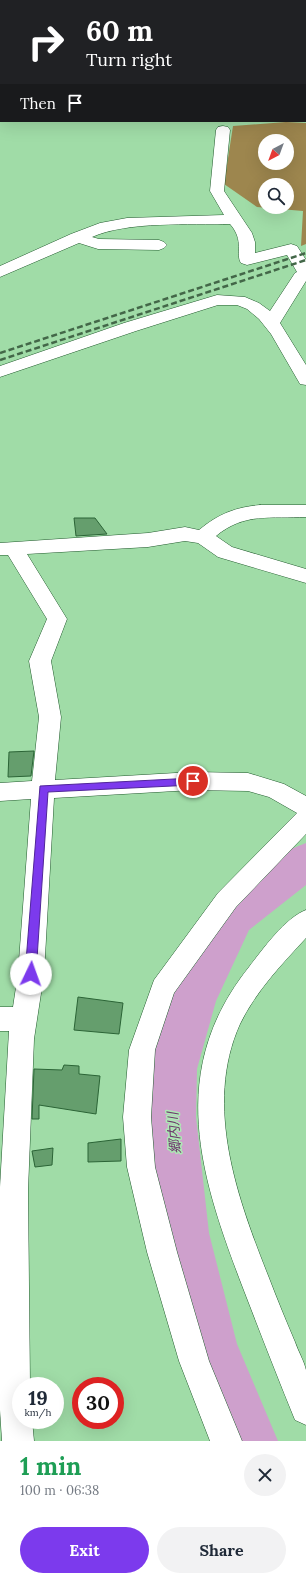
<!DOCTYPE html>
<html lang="en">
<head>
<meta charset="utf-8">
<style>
  :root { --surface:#fff; --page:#f2f2f3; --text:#1f2937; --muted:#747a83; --accent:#7c3aed }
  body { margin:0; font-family:Lora,"Noto Sans JP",serif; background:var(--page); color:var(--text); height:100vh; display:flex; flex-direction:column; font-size:15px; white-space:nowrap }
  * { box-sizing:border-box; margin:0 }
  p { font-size:13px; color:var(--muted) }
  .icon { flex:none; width:22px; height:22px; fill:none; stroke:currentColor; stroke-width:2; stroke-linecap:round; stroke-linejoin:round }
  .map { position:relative; height:1441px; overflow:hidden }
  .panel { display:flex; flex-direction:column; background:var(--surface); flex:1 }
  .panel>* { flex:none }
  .guide { position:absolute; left:0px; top:0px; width:306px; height:122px; box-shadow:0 4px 16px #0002; background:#202124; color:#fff; overflow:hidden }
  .needle { width:26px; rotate:221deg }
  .tools { position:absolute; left:258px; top:134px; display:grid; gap:8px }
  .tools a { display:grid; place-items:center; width:36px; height:36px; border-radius:50%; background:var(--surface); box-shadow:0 4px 16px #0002; font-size:20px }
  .speed { position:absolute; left:12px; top:1377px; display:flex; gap:8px; font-size:20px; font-weight:700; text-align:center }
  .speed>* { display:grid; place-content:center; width:52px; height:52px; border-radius:50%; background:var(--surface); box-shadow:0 4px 16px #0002; line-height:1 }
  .speed small { font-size:10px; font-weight:400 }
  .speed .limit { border:6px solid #d22; background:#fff; color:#111 }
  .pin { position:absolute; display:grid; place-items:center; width:34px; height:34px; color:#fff; margin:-17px; border:2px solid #fff; border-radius:50%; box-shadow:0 1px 4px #0007 }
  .me { position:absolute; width:44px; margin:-22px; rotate:3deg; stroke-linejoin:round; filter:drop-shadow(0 0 3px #0008) }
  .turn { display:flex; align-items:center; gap:14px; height:84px; padding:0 20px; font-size:18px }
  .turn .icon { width:52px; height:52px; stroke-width:2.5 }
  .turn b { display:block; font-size:28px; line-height:34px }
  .then { display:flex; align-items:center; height:38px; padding:0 20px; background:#0003; gap:8px; font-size:15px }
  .round { display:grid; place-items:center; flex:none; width:42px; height:42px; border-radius:21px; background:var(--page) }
  .head { display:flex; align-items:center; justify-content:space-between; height:68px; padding:0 20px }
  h1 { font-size:24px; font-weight:800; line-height:30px; color:#1e9e55 }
  .primary-button { display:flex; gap:8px; margin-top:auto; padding:8px 20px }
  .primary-button a { flex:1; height:46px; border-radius:24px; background:var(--accent); color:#fff; font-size:16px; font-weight:800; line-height:46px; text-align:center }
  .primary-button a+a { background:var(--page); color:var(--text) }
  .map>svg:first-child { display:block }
  .forest { fill:#9d864e; fill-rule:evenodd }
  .water { fill:#cea0cc }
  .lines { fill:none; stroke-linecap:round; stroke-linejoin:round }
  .river { fill:#cea0cc; fill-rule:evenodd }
  .building { fill:#659e6d; stroke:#2b6436 }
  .minor-casing { stroke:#215a2d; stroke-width:1 }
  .major-casing { stroke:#2f7d81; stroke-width:1 }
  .minor { fill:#fff; fill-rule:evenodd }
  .major { fill:#91d3dc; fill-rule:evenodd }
  .rail { stroke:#436748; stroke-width:2.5; stroke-dasharray:6 3; stroke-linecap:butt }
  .route { fill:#7c3aed; stroke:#51269a }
  .labels { text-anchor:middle; stroke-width:3; stroke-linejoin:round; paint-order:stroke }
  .near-water-label { font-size:14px; font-style:italic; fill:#6f376e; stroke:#ade9b4 }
</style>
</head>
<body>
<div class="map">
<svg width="306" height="1441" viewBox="0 0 306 1441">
  <rect width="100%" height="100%" fill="#a0dca7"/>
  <path class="forest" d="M286,122L306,123V244L301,246L303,211L257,207L224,184L233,126ZM265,141H287V163H265ZM265,185H287V207H265Z"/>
  <polygon class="water" points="0,0 246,0 247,1 1,1 1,82"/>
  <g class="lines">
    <g class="river">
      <rect x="305" y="106" width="1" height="15"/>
      <polygon points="306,843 306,885 249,930 216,1001 197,1069 196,1117 209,1233 237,1344 278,1441 222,1441 183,1346 157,1233 148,1117 149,1069 170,1000 218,904 291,849"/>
    </g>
  </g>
  <g class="building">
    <polygon points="74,518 95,518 107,534 76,536"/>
    <polygon points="34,751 31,776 8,777 9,752"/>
    <polygon points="78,997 123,1003 119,1034 74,1030"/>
    <polygon points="64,1065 79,1066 79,1074 100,1076 96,1114 39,1105 39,1119 32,1119 34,1069 62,1070"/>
    <polygon points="121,1139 121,1161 88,1162 88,1143"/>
    <polygon points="53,1148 52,1165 35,1167 32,1151"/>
  </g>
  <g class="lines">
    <defs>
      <g id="minor">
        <path d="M223,126L228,127L230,130L224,191L252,233L255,242V253L291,244L297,246L306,260V281L280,323L306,365V385L300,384L271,334L259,319L247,309L237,305H218L136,331L0,377V366L124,323L217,295L245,297L259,303L270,311L295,273L297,272L287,255L247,265L241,263C235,254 245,241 230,224C190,225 128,221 92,237L99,239L159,240L164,242L167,245L164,248L159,250L98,249L79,243L0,277V266L71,234L100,223L127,218L224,215L210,191L216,130L218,127Z"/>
        <path d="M260,505H306V517C271,519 245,512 216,536L232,547L306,569V583L218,557L198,543L185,541L148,547L27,554L67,619L51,661L61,717L55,780L193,772L248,773L284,784L306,796V834L236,907L174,993L155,1050L151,1117L155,1167L177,1252L209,1361L242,1441H210L179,1361L147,1252L127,1167L123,1117L129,1050L154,980L218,893L297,813L269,797L248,791L193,790L54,798L44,974L34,1039L28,1190L30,1386H21V1420H32L34,1441H2L0,1410V1187L9,1031H0V1007H13L18,974L31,799L0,801V783L32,781L39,717L29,661L47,619L8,555H0V543L148,533L185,527L199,530C218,514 236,507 260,505Z"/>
        <path d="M306,910V938C282,964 256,991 240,1024C203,1106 238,1200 269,1278C277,1299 286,1321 295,1342C298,1351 304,1361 306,1370C306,1387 306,1407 306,1425L295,1420C277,1376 260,1332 243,1288C200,1176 166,1071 249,967C262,950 286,917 306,910Z"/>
      </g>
      <g id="major">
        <polygon points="261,0 273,0 274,1 262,1"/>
        <rect x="305" y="45" width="1" height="9"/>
      </g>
    </defs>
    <use href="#minor" class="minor-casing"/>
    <use href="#major" class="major-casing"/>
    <use href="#minor" class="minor"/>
    <use href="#major" class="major"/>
    <g class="rail">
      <polyline points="0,353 306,253"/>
      <polyline points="0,360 306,260"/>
    </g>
  </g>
  <polygon class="route" points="193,778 197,781 193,785 48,792 36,974 34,978 27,978 25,974 40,786"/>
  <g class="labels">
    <g class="near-water-label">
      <text transform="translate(174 1133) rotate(-94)" y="5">郷内川</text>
    </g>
  </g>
</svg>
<div class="tools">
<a><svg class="needle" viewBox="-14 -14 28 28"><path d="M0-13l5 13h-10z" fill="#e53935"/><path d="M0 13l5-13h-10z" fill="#747a83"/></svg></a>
<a><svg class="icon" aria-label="search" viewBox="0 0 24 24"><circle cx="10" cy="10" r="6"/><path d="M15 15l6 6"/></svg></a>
</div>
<div class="speed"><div>19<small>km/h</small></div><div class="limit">30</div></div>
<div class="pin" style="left:193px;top:781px;background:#d93025"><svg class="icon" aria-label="arrive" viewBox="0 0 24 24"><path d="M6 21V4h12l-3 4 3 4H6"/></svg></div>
<svg class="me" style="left:31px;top:974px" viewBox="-20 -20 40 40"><circle r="19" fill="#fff"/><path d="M0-13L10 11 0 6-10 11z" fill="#7c3aed"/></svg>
<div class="guide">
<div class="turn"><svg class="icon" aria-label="right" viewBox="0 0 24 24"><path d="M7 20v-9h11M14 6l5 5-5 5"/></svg><div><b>60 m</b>Turn right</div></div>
<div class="then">Then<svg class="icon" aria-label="arrive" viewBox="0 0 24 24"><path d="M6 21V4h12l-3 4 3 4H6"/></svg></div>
</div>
</div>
<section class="panel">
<div class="head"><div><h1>1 min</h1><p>100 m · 06:38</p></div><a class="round"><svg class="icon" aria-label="close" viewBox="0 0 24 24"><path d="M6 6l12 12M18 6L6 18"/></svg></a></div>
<div class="primary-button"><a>Exit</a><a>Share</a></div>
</section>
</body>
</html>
